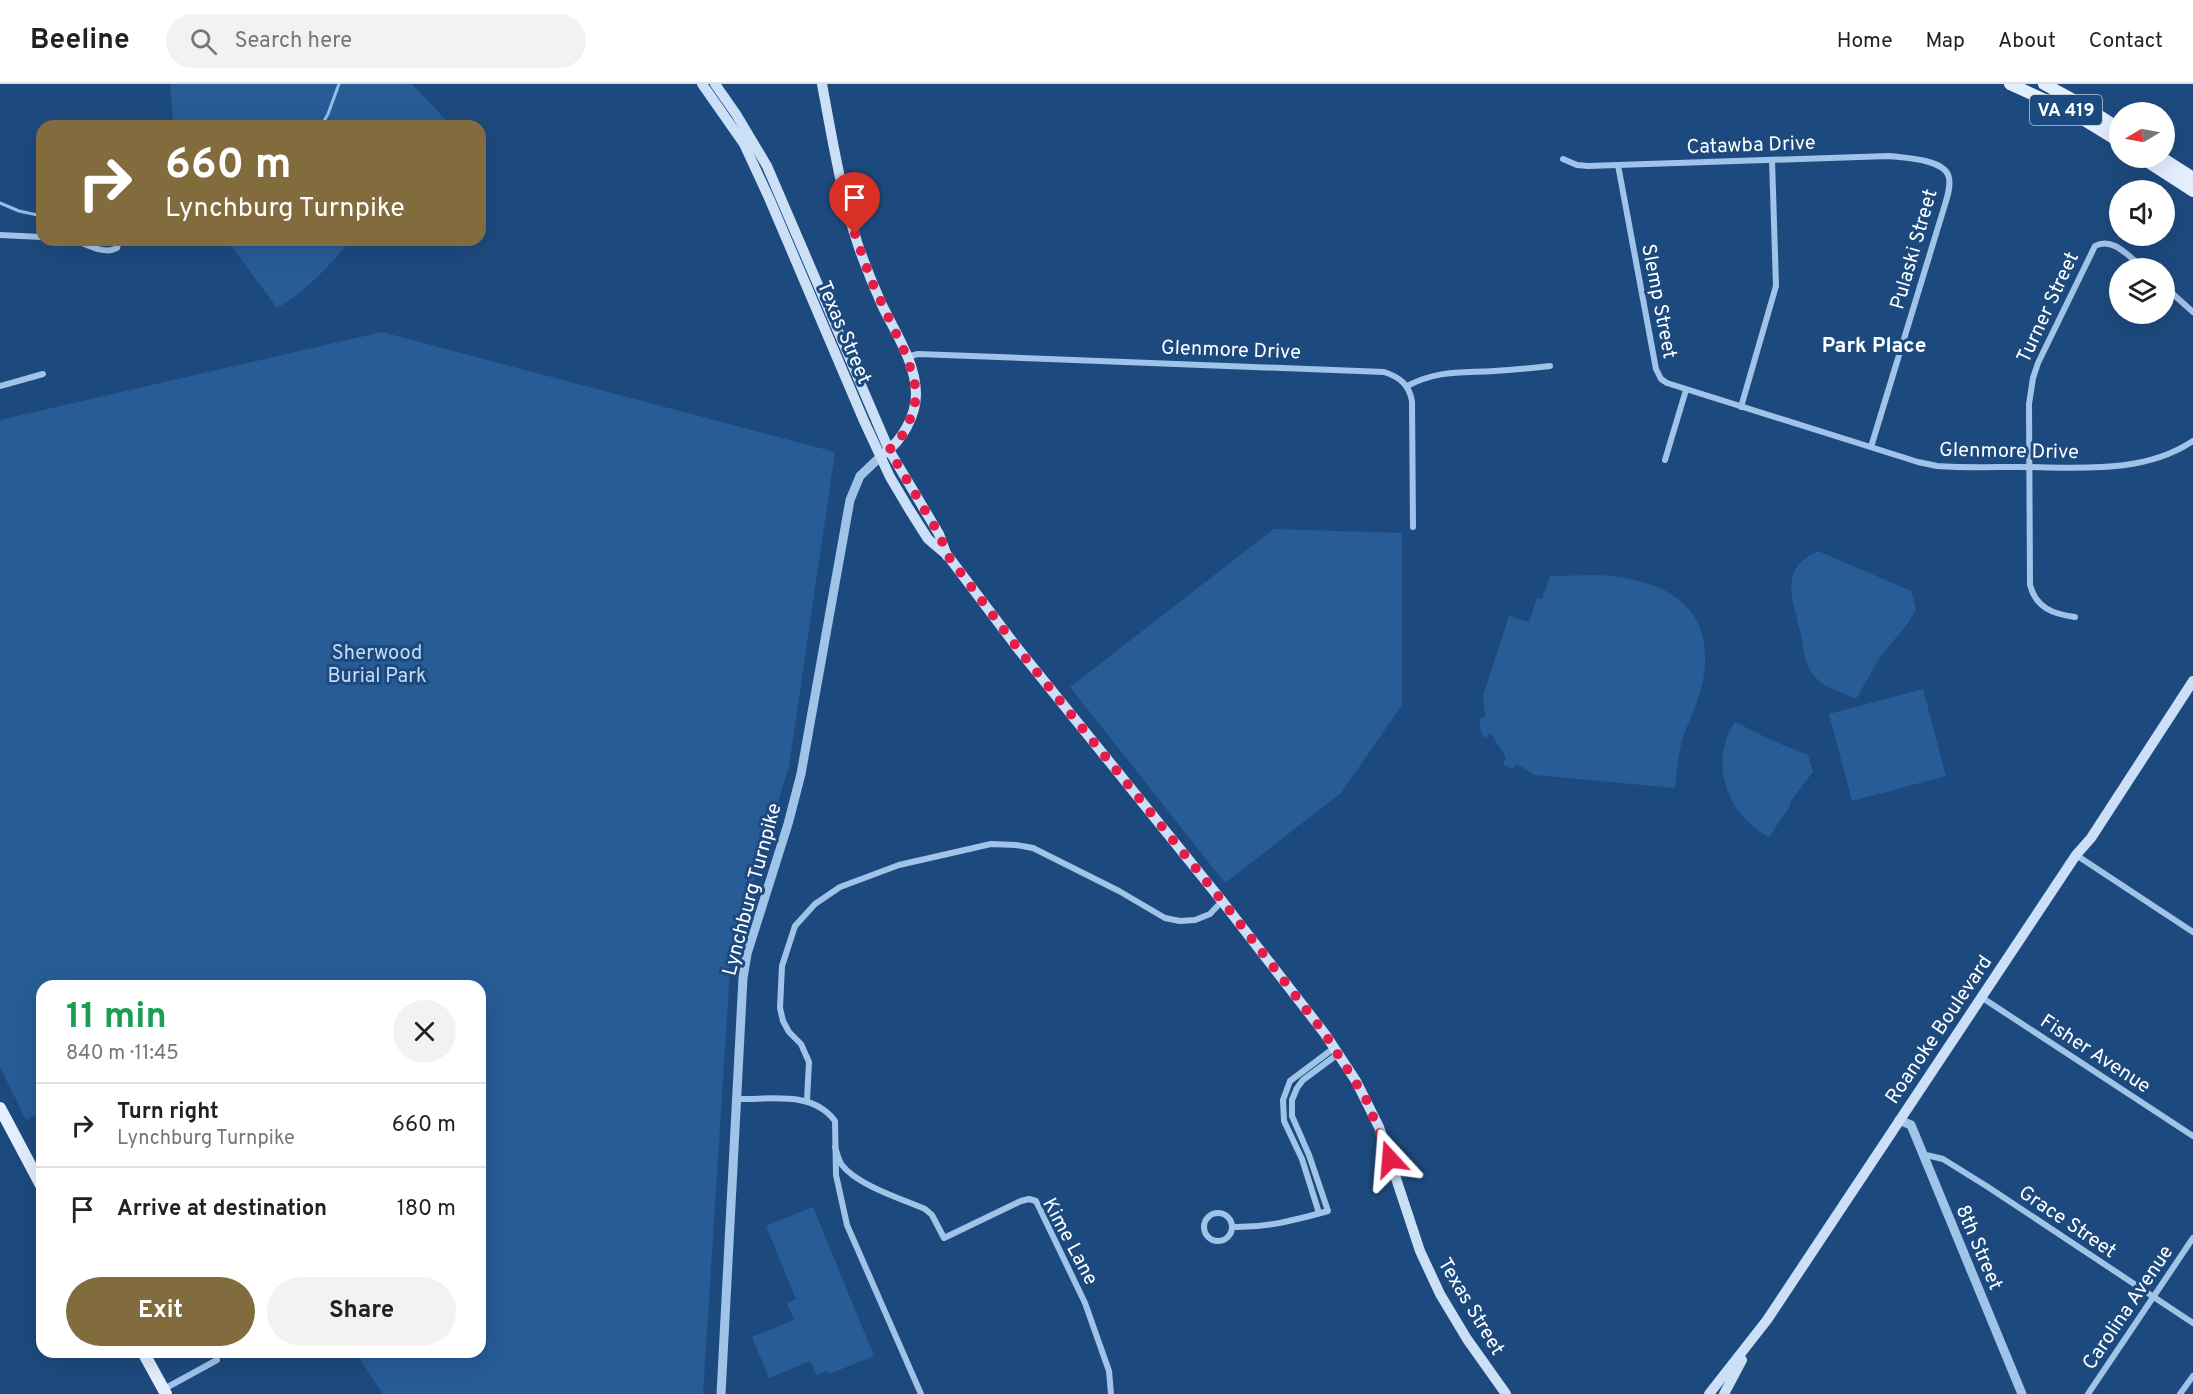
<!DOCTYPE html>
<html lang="en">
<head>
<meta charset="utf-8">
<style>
  :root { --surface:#fff; --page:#f2f2f2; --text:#222; --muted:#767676; --line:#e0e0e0; --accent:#826c3d }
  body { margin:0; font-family:Overpass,sans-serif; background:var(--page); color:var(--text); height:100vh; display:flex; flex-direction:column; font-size:22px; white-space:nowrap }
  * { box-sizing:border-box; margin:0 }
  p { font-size:20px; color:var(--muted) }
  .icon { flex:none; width:33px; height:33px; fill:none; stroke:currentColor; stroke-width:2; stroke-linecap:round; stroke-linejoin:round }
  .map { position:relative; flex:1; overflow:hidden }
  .sheet { position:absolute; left:36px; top:896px; width:450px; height:378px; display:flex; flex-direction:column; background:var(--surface); border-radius:18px; box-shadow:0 6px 24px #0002 }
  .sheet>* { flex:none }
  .banner { position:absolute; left:36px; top:36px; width:450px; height:126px; border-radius:18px; box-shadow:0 6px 24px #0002; background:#826c3d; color:#fff; overflow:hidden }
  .needle { width:39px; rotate:260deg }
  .tools { position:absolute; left:2109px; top:18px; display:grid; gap:12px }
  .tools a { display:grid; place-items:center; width:66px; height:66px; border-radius:50%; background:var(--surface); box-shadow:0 6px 24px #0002; font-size:30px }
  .pin { position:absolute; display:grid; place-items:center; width:51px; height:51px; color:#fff; margin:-62px -26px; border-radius:50% 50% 50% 0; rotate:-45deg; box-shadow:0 0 6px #0007 }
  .pin .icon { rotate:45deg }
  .me { position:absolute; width:66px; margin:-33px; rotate:341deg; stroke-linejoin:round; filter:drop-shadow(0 0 4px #0008) }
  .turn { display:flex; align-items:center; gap:21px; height:126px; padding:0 30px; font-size:27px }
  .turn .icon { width:78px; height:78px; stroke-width:2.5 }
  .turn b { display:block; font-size:42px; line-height:51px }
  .round { display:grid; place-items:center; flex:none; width:63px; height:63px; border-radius:32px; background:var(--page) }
  .summary { display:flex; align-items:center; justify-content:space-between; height:102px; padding:0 30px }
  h1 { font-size:36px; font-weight:700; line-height:45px; color:#1e9e55 }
  .action { display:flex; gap:12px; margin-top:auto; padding:12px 30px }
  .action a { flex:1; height:69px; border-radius:36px; background:var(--accent); color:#fff; font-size:24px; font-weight:700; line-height:69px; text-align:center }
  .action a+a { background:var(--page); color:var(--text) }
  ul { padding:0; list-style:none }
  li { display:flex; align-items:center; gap:18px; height:84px; padding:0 30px; border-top:2px solid var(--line) }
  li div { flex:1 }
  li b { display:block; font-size:22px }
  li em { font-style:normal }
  header { display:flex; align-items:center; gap:36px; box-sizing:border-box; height:84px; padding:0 30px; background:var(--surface); border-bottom:2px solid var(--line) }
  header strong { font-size:28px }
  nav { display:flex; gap:33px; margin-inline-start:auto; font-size:21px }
  .search { width:420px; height:54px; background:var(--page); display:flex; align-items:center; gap:15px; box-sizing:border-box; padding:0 21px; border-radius:33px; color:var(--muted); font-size:22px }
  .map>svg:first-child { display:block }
  .green { fill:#275c96 }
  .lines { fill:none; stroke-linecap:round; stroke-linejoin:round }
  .stream { stroke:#94beea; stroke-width:3 }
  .minor { stroke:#a0c3e8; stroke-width:6 }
  .tertiary { stroke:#a0c3e8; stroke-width:9 }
  .secondary { stroke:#cbdff6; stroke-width:10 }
  .primary { stroke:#e3eefe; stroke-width:12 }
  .route { stroke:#e11d48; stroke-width:10; stroke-dasharray:0 18 }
  .labels { text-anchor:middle; stroke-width:6; stroke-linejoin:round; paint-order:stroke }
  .shield { fill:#1d4a7e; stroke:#bbc9d8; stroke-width:1.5 }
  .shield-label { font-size:18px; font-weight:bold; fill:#fff }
  .street-label { font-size:20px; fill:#fff; stroke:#1d4a7e }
  .park-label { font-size:20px; fill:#c4dcf6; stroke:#1d4a7e }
  .neighbourhood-label { font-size:21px; font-weight:bold; fill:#fff; stroke:#1d4a7e }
</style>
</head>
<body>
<header>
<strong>Beeline</strong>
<div class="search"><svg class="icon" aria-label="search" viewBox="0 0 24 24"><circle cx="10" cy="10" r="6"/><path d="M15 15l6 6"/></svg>Search here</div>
<nav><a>Home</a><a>Map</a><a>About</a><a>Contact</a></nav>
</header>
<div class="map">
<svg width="2193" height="1310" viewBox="0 0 2193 1310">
  <rect width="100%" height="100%" fill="#1d4a7e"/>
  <g class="green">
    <polygon points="170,0 412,0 446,36 441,42 173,42"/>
    <path d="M227,156H351C329,182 307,207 277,224Z"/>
    <polygon points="382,248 835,368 789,682 731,870 703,1310 383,1310 355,1268 480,1268 480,902 42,902 42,1027 26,1036 0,983 0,336"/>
    <polygon points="1274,445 1402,449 1402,621 1341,709 1225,799 1070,603"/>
    <path d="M1818,467L1911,507L1916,525L1908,539L1880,573L1856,615C1843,609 1825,604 1815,593C1803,579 1804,562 1800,546C1792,514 1779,484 1818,467Z"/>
    <path d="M1598,491C1663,495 1717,520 1703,597C1699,617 1689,635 1683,654C1678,669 1677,688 1675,704L1535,691L1517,680L1513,685L1503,680L1506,673L1491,650L1485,654L1481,648L1479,635L1485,633L1483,612L1509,532L1529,538L1537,514L1542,515L1550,492Z"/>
    <polygon points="1923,605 1946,692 1852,717 1829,630"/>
    <path d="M1735,638L1773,657L1808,671L1813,688L1790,718V722L1769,753C1727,731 1708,679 1735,638Z"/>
    <polygon points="813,1123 874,1272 829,1290 827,1287 816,1291 810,1277 769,1294 752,1253 794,1236 787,1219 796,1215 766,1142"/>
  </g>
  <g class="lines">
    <g class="stream">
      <polyline points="321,42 328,30 339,0"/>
      <polyline points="0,119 19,127 42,132"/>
    </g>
    <g class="minor">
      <path d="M1563,75L1577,81L1588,82L1889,72C1904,74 1946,75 1949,94C1951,104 1946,117 1943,127L1871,363"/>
      <path d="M1618,81L1656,285L1661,295L1667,299L1918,378L1937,382C1964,384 1992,383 2019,383C2078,383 2142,391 2193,357"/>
      <polyline points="0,151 42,153"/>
      <path d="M75,156C87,161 105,171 117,164L119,156"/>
      <polyline points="2164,202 2193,228"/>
      <path d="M907,273L918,270L1384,288C1400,293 1409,301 1412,317L1413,443"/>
      <polyline points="0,302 43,290"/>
      <path d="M1407,302C1438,286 1460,289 1494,287C1513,286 1532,284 1550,282"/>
      <polyline points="1741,323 1776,202 1772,76"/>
      <polyline points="1665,376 1686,306"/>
      <path d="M2075,533C2053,530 2036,524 2030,501L2029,320L2033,294L2038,279L2095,162C2113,152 2129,173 2143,184"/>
      <polyline points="2076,771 2193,848"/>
      <polyline points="1981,913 2193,1052"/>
      <path d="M736,1015C770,1016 812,1006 835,1037L836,1091L847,1141L921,1310"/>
      <polyline points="807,1016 809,978 801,960 789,948 783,937 780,924 782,882 795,842 815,820 840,803 899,781 991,760 1016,761 1033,764 1119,807 1165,834 1180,837 1195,836 1210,830 1222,817"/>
      <path d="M835,1063C837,1068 838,1076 842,1081C857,1101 902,1115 925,1125L932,1131L944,1154L1021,1117L1029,1115L1036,1117L1085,1219L1109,1287L1111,1310"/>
      <polyline points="1922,1070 1943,1075 1988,1103 2193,1239"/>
      <circle cx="1218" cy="1143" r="14"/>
      <polyline points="1319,1129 1302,1075 1284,1037 1283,1016 1290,997 1334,964"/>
      <path d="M1232,1143C1266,1144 1295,1136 1328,1127L1309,1071L1292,1032V1016L1297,1004L1303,996L1338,970"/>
      <polyline points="164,1305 217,1276"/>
      <polyline points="2088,1310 2193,1154"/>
      <polyline points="2180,1310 2193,1292"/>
    </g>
    <g class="tertiary">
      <polyline points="1899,1036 1911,1041 2022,1310"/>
      <polyline points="721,1310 743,894 747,870 788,740 801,690 850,416 860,392 880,373"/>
    </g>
    <g class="secondary">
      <polyline points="702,0 744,60 769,114 864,337 890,393 909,425 928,455 948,472 1019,566 1222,817 1325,950 1356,997 1379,1043 1420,1167 1440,1210 1467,1255 1506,1310"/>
      <polyline points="715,0 736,30 767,82 889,366 939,450 947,472"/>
      <path d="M822,0C832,54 841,109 858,161C865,181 873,201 882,221C895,248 916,279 916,310C916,332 902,356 885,369"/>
      <polyline points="1709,1310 1767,1236 2076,771 2091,754 2193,597"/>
      <polyline points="1724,1310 1742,1276"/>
    </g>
    <g class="primary">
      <polyline points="2010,0 2071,28 2120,58"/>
      <polyline points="2044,0 2079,19 2120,45"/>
      <polyline points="2142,74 2193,107"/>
      <polyline points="2162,74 2193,94"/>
      <polyline points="0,1024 42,1103"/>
      <polyline points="143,1268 166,1310"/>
    </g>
  </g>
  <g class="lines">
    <polyline class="route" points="855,150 871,196 907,273 915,301 915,320 912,331 900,356 889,366 939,450 948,472 1019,566 1227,823 1325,950 1366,1015 1390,1075"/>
  </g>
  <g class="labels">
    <rect class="shield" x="2030" y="11" width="72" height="30" rx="4.5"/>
    <g class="shield-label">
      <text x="2066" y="32">VA 419</text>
    </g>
    <g class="street-label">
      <text transform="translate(1751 60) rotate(-2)" y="7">Catawba Drive</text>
      <text transform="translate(1913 165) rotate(-74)" y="7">Pulaski Street</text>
      <text transform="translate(1660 217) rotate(79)" y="7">Slemp Street</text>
      <text transform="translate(2047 223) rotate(-65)" y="7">Turner Street</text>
      <text transform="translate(845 248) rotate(67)" y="7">Texas Street</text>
      <text transform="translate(1231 265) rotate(2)" y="7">Glenmore Drive</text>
      <text transform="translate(2009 366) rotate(1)" y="7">Glenmore Drive</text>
      <text transform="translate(751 805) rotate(-75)" y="7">Lynchburg Turnpike</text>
      <text transform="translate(1938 945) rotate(-56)" y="7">Roanoke Boulevard</text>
      <text transform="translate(2096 969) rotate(33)" y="7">Fisher Avenue</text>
      <text transform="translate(2068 1137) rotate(34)" y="7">Grace Street</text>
      <text transform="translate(1071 1157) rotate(62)" y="7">Kime Lane</text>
      <text transform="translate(1980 1163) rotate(67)" y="7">8th Street</text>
      <text transform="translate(1472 1222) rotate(59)" y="7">Texas Street</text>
      <text transform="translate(2127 1223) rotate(-56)" y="7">Carolina Avenue</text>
    </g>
    <g class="park-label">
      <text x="377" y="575">Sherwood<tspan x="377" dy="23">Burial Park</tspan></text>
    </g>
    <g class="neighbourhood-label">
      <text x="1874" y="268">Park Place</text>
    </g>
  </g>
</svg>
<div class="tools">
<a><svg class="needle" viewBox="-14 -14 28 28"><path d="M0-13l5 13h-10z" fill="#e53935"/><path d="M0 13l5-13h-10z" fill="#767676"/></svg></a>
<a><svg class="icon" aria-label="sound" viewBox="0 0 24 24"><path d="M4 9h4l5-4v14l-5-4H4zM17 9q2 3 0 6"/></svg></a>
<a><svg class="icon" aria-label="layers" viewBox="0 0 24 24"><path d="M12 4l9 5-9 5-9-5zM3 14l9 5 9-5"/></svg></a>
</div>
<div class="pin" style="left:855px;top:150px;background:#d93025"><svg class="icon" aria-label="arrive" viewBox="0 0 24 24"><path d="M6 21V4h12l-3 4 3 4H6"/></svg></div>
<svg class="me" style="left:1390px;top:1075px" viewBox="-20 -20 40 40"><path d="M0-17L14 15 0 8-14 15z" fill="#e11d48" stroke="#fff" stroke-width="4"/></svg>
<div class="banner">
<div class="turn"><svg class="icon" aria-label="right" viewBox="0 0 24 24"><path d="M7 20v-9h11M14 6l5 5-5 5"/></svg><div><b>660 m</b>Lynchburg Turnpike</div></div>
</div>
<section class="sheet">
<div class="summary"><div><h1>11 min</h1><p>840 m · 11:45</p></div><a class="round"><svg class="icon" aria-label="close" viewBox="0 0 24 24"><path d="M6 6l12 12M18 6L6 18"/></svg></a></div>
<ul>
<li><svg class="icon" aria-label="right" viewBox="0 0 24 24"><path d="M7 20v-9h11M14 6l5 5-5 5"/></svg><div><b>Turn right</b><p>Lynchburg Turnpike</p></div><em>660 m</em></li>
<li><svg class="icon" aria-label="arrive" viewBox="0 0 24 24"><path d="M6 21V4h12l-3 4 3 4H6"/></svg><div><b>Arrive at destination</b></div><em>180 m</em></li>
</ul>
<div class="action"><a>Exit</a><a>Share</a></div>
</section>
</div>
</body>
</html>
